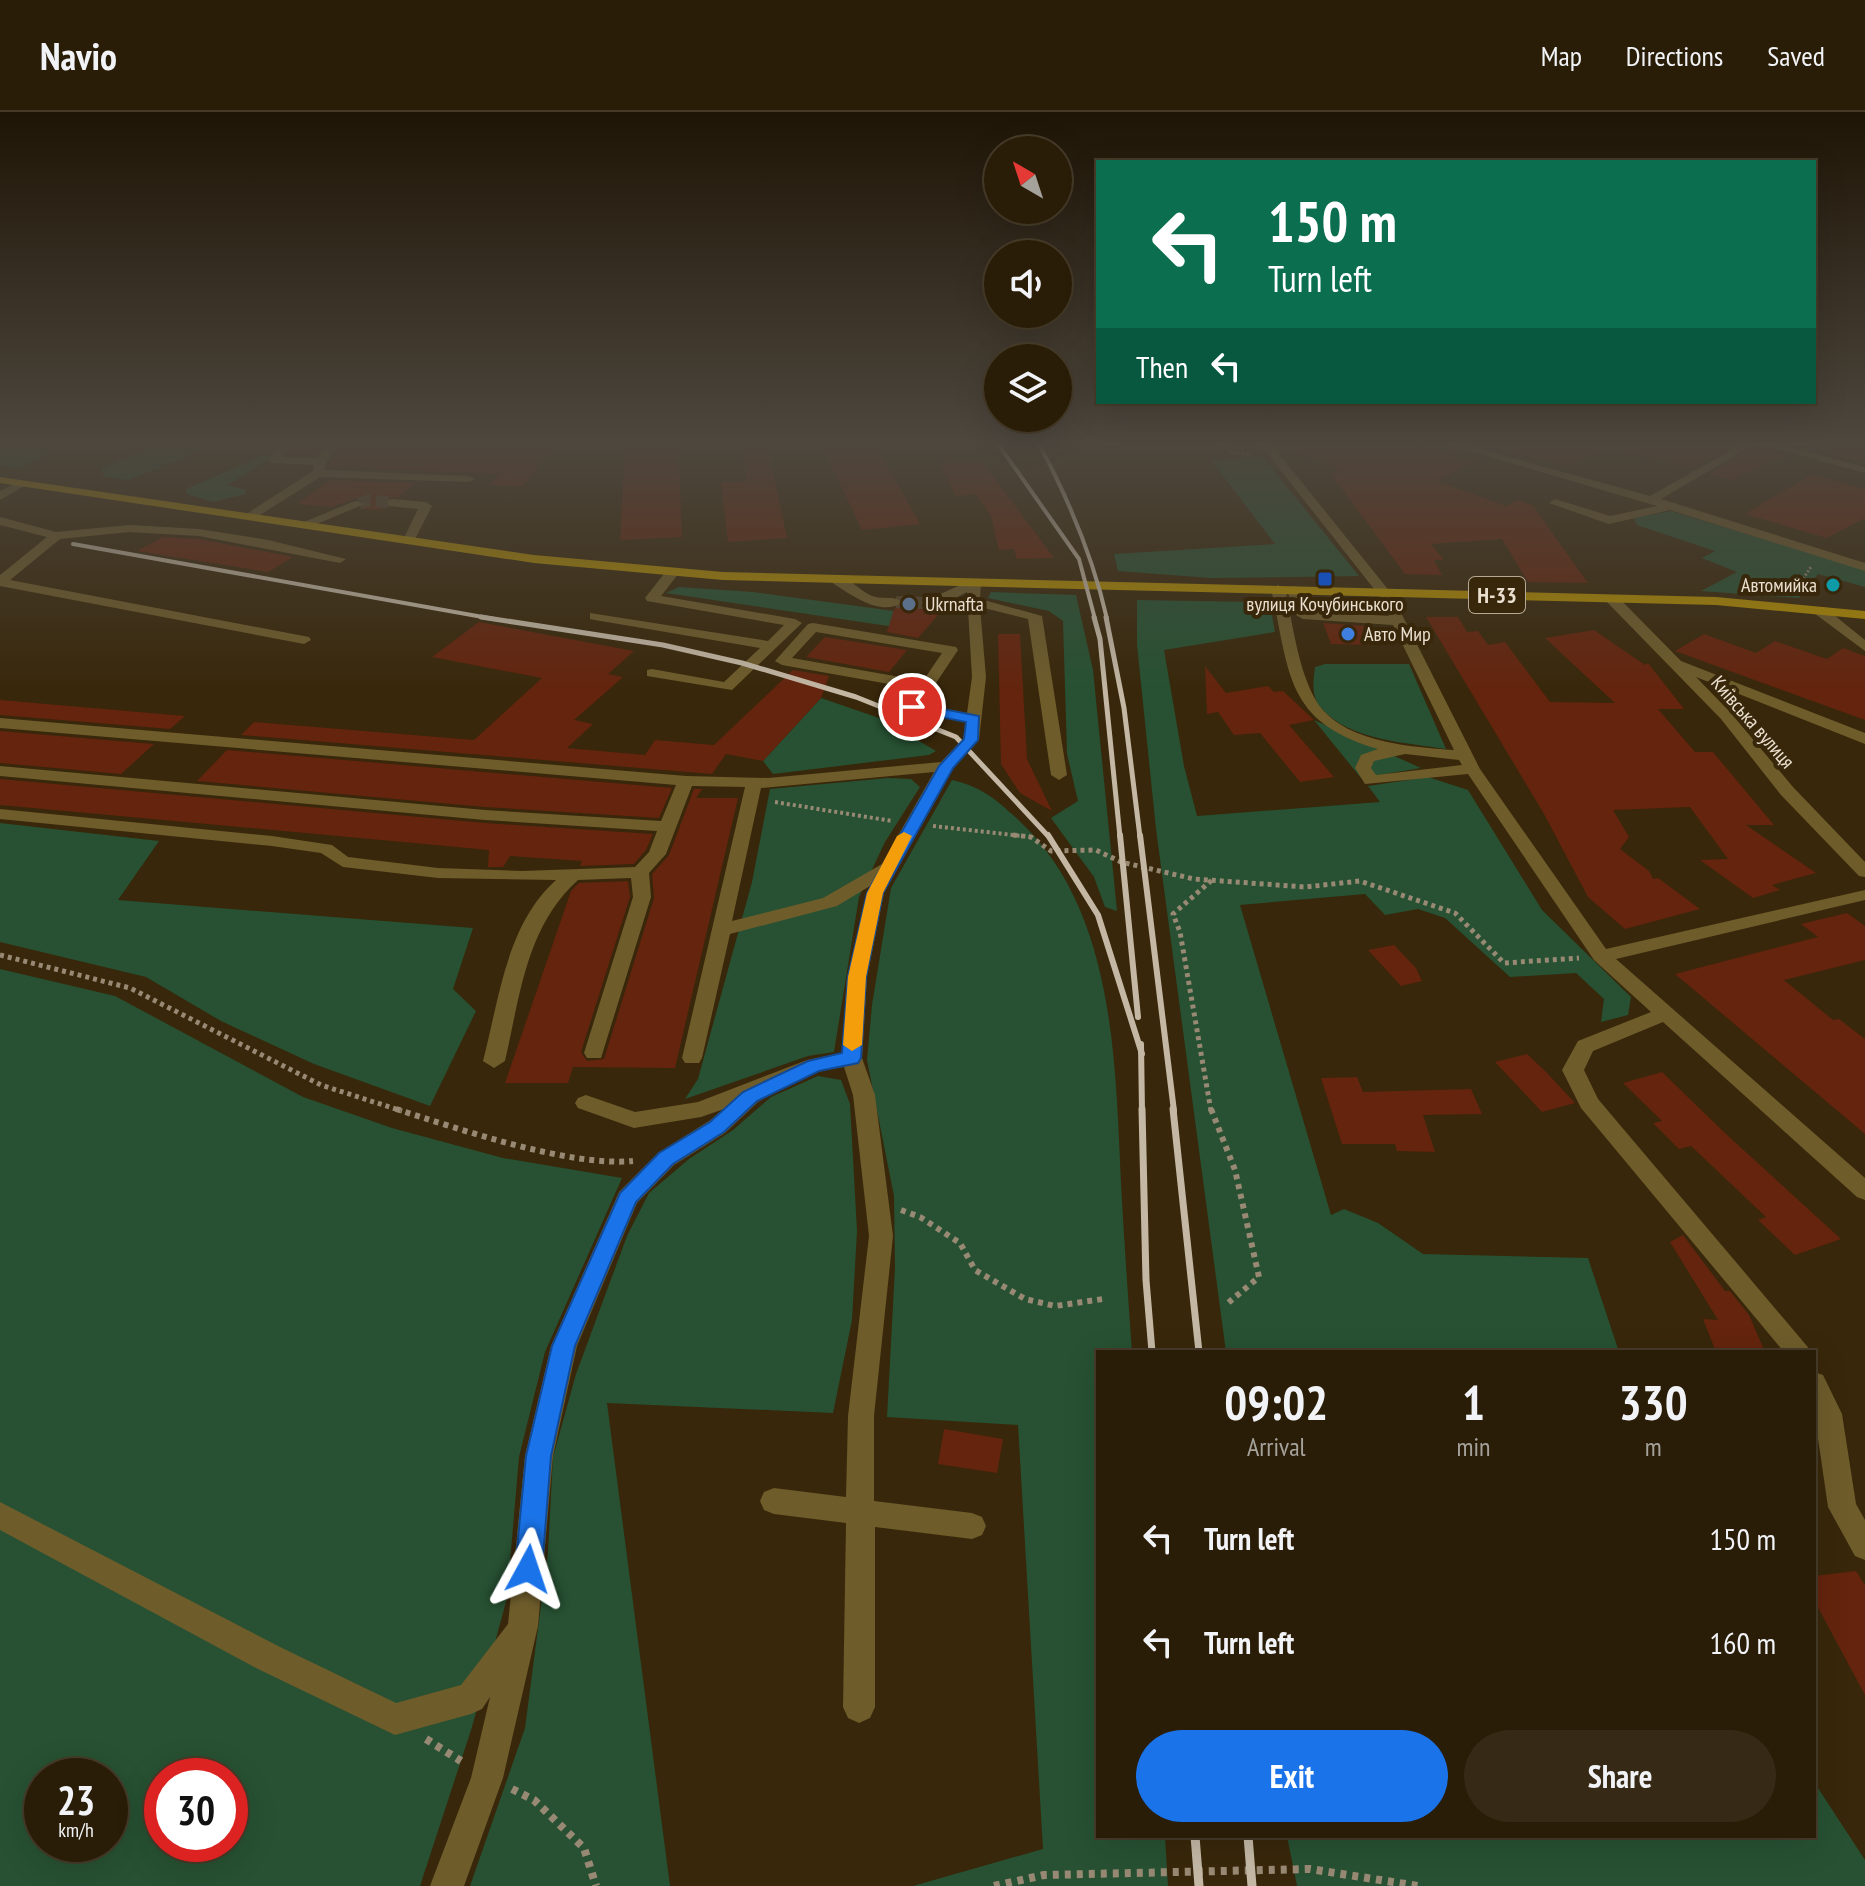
<!DOCTYPE html>
<html lang="en">
<head>
<meta charset="utf-8">
<style>
  :root { --surface:#2a1d08; --page:#362a16; --text:#f1f3f6; --muted:#a5a29c; --line:#463b29; --accent:#1a73e8 }
  body { margin:0; font-family:"PT Sans Narrow",sans-serif; background:var(--page); color:var(--text); height:100vh; display:flex; flex-direction:column; font-size:30px; white-space:nowrap }
  * { box-sizing:border-box; margin:0 }
  p { font-size:26px; color:var(--muted) }
  .icon { flex:none; width:44px; height:44px; fill:none; stroke:currentColor; stroke-width:2; stroke-linecap:round; stroke-linejoin:round }
  .map { position:relative; flex:1; overflow:hidden }
  .panel { position:absolute; left:1096px; top:1238px; width:720px; height:488px; display:flex; flex-direction:column; background:var(--surface); border-radius:0px; box-shadow:0 8px 32px #0002,0 0 0 2px var(--line) }
  .panel>* { flex:none }
  .top-card { position:absolute; left:1096px; top:48px; width:720px; height:244px; border-radius:0px; box-shadow:0 8px 32px #0002,0 0 0 2px var(--line); background:#0b6e4f; color:#fff; overflow:hidden }
  .needle { width:52px; rotate:321deg }
  .buttons { position:absolute; left:984px; top:24px; display:grid; gap:16px }
  .buttons a { display:grid; place-items:center; width:88px; height:88px; border-radius:50%; background:var(--surface); box-shadow:0 8px 32px #0002,0 0 0 2px var(--line); font-size:40px }
  .speed { position:absolute; left:24px; top:1646px; display:flex; gap:16px; font-size:40px; font-weight:700; text-align:center }
  .speed>* { display:grid; place-content:center; width:104px; height:104px; border-radius:50%; background:var(--surface); box-shadow:0 8px 32px #0002,0 0 0 2px var(--line); line-height:1 }
  .speed small { font-size:20px; font-weight:400 }
  .speed .limit { border:12px solid #d22; background:#fff; color:#111 }
  .pin { position:absolute; display:grid; place-items:center; width:68px; height:68px; color:#fff; margin:-34px; border:4px solid #fff; border-radius:50%; box-shadow:0 2px 8px #0007 }
  .me { position:absolute; width:88px; margin:-44px; rotate:5deg; stroke-linejoin:round; filter:drop-shadow(0 0 6px #0008) }
  .turn { display:flex; align-items:center; gap:28px; height:168px; padding:0 40px; font-size:36px }
  .turn .icon { width:104px; height:104px; stroke-width:2.5 }
  .turn b { display:block; font-size:56px; line-height:68px }
  .then { display:flex; align-items:center; height:76px; padding:0 40px; background:#0003; gap:16px; font-size:30px }
  .eta { display:flex; justify-content:space-evenly; align-items:center; height:136px; text-align:center }
  .eta b { font-size:48px; font-weight:700; line-height:56px }
  .button { display:flex; gap:16px; margin-top:auto; padding:16px 40px }
  .button a { flex:1; height:92px; border-radius:48px; background:var(--accent); color:#fff; font-size:32px; font-weight:700; line-height:92px; text-align:center }
  .button a+a { background:var(--page); color:var(--text) }
  ul { padding:0; list-style:none }
  li { display:flex; align-items:center; gap:24px; height:104px; padding:0 40px }
  li div { flex:1 }
  li b { display:block; font-size:30px }
  li em { font-style:normal }
  header { display:flex; align-items:center; gap:48px; box-sizing:border-box; height:112px; padding:0 40px; background:var(--surface); border-bottom:2px solid var(--line) }
  header strong { font-size:38px }
  nav { display:flex; gap:44px; margin-inline-start:auto; font-size:28px }
  .map>svg:first-child { display:block }
  .green { fill:#275132; fill-rule:evenodd }
  .building { fill:#64240d }
  .lines { fill:none; stroke-linecap:round; stroke-linejoin:round }
  .minor-tunnel { stroke:#534328; stroke-width:12; stroke-dasharray:12 6; stroke-linecap:butt }
  .path-far4 { stroke:#978973; stroke-width:3; stroke-dasharray:2 2; stroke-linecap:butt }
  .path-far3 { stroke:#978973; stroke-width:4; stroke-dasharray:3 3; stroke-linecap:butt }
  .path-far2 { stroke:#978973; stroke-width:5; stroke-dasharray:4 4; stroke-linecap:butt }
  .path-far1 { stroke:#978973; stroke-width:6; stroke-dasharray:5 5; stroke-linecap:butt }
  .path { stroke:#978973; stroke-width:8; stroke-dasharray:6 6; stroke-linecap:butt }
  .minor { fill:#6e5c2b; fill-rule:evenodd }
  .major { fill:#b18c00; fill-rule:evenodd }
  .rail-far4 { stroke:#c4b8a5; stroke-width:4 }
  .rail-far3 { stroke:#c4b8a5; stroke-width:5 }
  .rail-far2 { stroke:#c4b8a5; stroke-width:6 }
  .rail-far1 { stroke:#c4b8a5; stroke-width:7 }
  .rail { stroke:#c4b8a5; stroke-width:9 }
  .route { fill:#1a73e8; stroke:#114b97; stroke-width:2 }
  .slow { fill:#f59e0b }
  .transit-dot { fill:#1a4fb4; stroke:#38270a; stroke-width:3 }
  .culture-dot { fill:#0f9aa8; stroke:#38270a; stroke-width:3 }
  .service-dot { fill:#5c6f8a; stroke:#38270a; stroke-width:3 }
  .shop-dot { fill:#3f7fe0; stroke:#38270a; stroke-width:3 }
  .labels { text-anchor:middle; stroke-width:8; stroke-linejoin:round; paint-order:stroke }
  .far-poi-label { font-size:20px; fill:#eadfcf; stroke:#38270a; text-anchor:start }
  .far-street-label { font-size:20px; fill:#eadfcf; stroke:#38270a }
  .shield { fill:#38270a; stroke:#b5a894; stroke-width:2 }
  .shield-label { font-size:22px; font-weight:bold; fill:#eadfcf }
</style>
</head>
<body>
<header>
<strong>Navio</strong>
<nav><a>Map</a><a>Directions</a><a>Saved</a></nav>
</header>
<div class="map">
<svg width="1865" height="1774" viewBox="0 0 1865 1774">
  <rect width="100%" height="100%" fill="#38270a"/>
  <g class="green">
    <polygon points="0,332 47,338 72,332 18,356 0,353"/>
    <polygon points="159,332 199,332 205,337 128,368 104,364 101,357"/>
    <polygon points="267,342 271,346 227,373 246,378 245,382 213,390 187,382 186,377"/>
    <polygon points="1263,345 1359,464 1211,466 1118,459 1114,442 1275,432 1211,348"/>
    <polygon points="1671,399 1865,458 1865,475 1818,462 1799,486 1701,479 1737,460 1702,446 1715,439 1637,413 1634,406"/>
    <polygon points="679,475 753,480 894,499 922,519 666,481"/>
    <polygon points="991,480 1076,483 1093,558 1117,799 1105,795 1094,765 1051,706 1078,689 1067,642 1063,509 1049,499 988,486"/>
    <polygon points="1137,488 1258,490 1272,503 1275,520 1164,538 1184,654 1197,704 1380,690 1368,674 1428,665 1468,678 1542,798 1631,885 1628,903 1601,910 1604,887 1576,861 1510,865 1445,806 1418,797 1385,803 1365,782 1240,793 1331,1103 1344,1097 1378,1111 1423,1142 1588,1146 1619,1240 1226,1240 1156,717 1137,533"/>
    <path d="M1325,552H1409L1446,637C1408,631 1349,628 1322,597C1311,585 1313,570 1315,555Z"/>
    <polygon points="821,586 882,607 936,639 929,643 773,662 763,649"/>
    <polygon points="1314,608 1421,656 1361,666"/>
    <polygon points="888,666 911,667 920,675 885,730 859,785 834,940 808,944 685,987 698,967 752,770 770,677"/>
    <path d="M952,668C979,674 993,685 1013,703C1115,792 1115,946 1121,1071C1124,1127 1128,1184 1132,1240H1098V1724H1165L1168,1774H913L1043,1737L1018,1313L887,1305L895,1156L894,1084L867,948L872,893L891,776Z"/>
    <polygon points="0,711 159,729 118,788 473,816 453,877 476,899 430,994 314,952 221,909 146,865 0,830"/>
    <path d="M0,857L115,884L303,985L392,1016L503,1046L622,1066L545,1240L519,1345L507,1486L472,1615L420,1774H0ZM42,1664H110V1732H42ZM162,1664H230V1732H162Z"/>
    <polygon points="818,964 841,968 850,992 857,1119 852,1208 833,1301 607,1291 670,1774 470,1774 525,1616 548,1440 553,1345 576,1262 627,1124 649,1081 689,1047 733,1018 771,985"/>
    <polygon points="1814,1670 1865,1748 1865,1774 1297,1774 1287,1724 1814,1724"/>
  </g>
  <g class="building">
    <polygon points="295,332 324,332 316,343 289,341"/>
    <polygon points="342,332 555,332 524,374 490,373 499,362 328,355"/>
    <polygon points="625,332 678,332 682,425 620,428"/>
    <polygon points="742,332 767,332 787,426 728,430 721,370 747,369"/>
    <polygon points="821,332 875,332 920,412 862,418"/>
    <polygon points="1287,332 1421,332 1475,351 1437,369 1506,394 1518,388 1533,394 1588,471 1528,470 1502,427 1431,432 1444,448 1434,448 1442,463 1405,462 1330,361 1341,360"/>
    <polygon points="1508,332 1615,332 1565,355 1507,337"/>
    <polygon points="1626,332 1736,332 1692,357 1625,338"/>
    <polygon points="1832,332 1865,332 1865,351 1839,345"/>
    <polygon points="1757,333 1788,343 1730,368 1709,362"/>
    <polygon points="984,349 993,364 1054,446 1017,447 1014,437 999,438 991,404 976,382 956,384 939,352"/>
    <polygon points="1812,362 1865,377 1865,406 1827,426 1745,402"/>
    <polygon points="330,368 415,371 399,385 386,386 382,398 361,397 368,391 356,386 332,395 297,392"/>
    <polygon points="163,425 199,427 293,445 268,460 137,439"/>
    <polygon points="903,486 921,487 917,492 926,495 924,502 939,502 918,526 887,520 894,497 906,491"/>
    <polygon points="1426,505 1458,505 1467,520 1478,519 1488,533 1505,530 1550,590 1615,591 1545,526 1594,518 1645,553 1648,551 1684,597 1658,597 1695,640 1713,640 1774,713 1746,713 1816,761 1772,773 1780,778 1753,786 1700,748 1728,747 1690,695 1613,698 1629,725 1620,737 1649,759 1653,767 1658,766 1700,797 1625,817 1588,785 1544,702"/>
    <polygon points="479,510 634,539 608,562 623,565 574,608 593,612 567,636 645,643 655,628 714,633 793,558 829,564 821,586 763,649 726,642 712,662 241,623 254,610 474,628 542,566 432,545"/>
    <polygon points="1323,511 1367,514 1374,533 1331,532"/>
    <polygon points="998,522 1020,522 1027,647 1052,699 1020,681 1001,652"/>
    <polygon points="1704,522 1756,541 1775,529 1827,547 1843,536 1865,544 1865,608 1675,539"/>
    <polygon points="825,525 907,538 889,560 806,545"/>
    <polygon points="1205,554 1226,581 1268,574 1274,580 1283,579 1314,608 1289,613 1334,665 1300,670 1260,621 1234,623 1218,600 1207,602"/>
    <polygon points="0,588 185,604 170,617 0,603"/>
    <polygon points="0,619 154,632 121,662 0,651"/>
    <polygon points="227,638 672,676 659,706 485,695 197,669"/>
    <polygon points="0,667 485,711 653,722 646,738 634,752 580,754 582,749 510,744 503,755 488,755 489,738 0,693"/>
    <polygon points="694,677 702,677 696,686 738,686 675,956 573,955 568,971 505,971 571,779 579,771 628,769 630,785 581,940 587,949 604,947 654,786 652,762 669,743"/>
    <polygon points="1847,801 1865,814 1865,848 1784,868 1833,908 1839,907 1865,927 1865,1022 1675,862 1818,825 1801,812"/>
    <polygon points="1394,833 1416,856 1422,869 1401,874 1368,838"/>
    <polygon points="1527,942 1546,960 1575,991 1542,1000 1495,950"/>
    <polygon points="1662,960 1727,1023 1841,1127 1795,1143 1758,1108 1766,1105 1691,1034 1679,1037 1653,1011 1662,1009 1623,971"/>
    <polygon points="1357,965 1363,980 1471,977 1482,1002 1423,1003 1435,1040 1397,1039 1395,1032 1342,1032 1321,966"/>
    <polygon points="1683,1123 1725,1179 1730,1179 1749,1203 1765,1240 1716,1240 1703,1207 1718,1208 1670,1130"/>
    <polygon points="944,1317 1003,1327 997,1361 938,1352"/>
    <polygon points="1856,1459 1865,1473 1865,1583 1814,1488 1814,1464"/>
  </g>
  <g class="lines">
    <g class="minor-tunnel">
      <polyline points="359,392 369,388 392,391"/>
      <polyline points="896,490 927,491"/>
    </g>
    <g class="path-far4">
      <polyline points="1222,332 1230,340 1252,343"/>
      <polyline points="1794,480 1811,455"/>
    </g>
    <g class="path-far3">
      <polyline points="775,690 892,709"/>
      <polyline points="933,714 1031,725"/>
    </g>
    <g class="path-far2">
      <polyline points="1013,723 1031,725 1051,739 1096,738 1121,750 1194,767 1305,775 1360,769 1455,801 1504,851 1579,846"/>
      <polyline points="0,843 130,876 321,973 402,999"/>
      <polyline points="1211,999 1180,820 1173,802 1212,768"/>
    </g>
    <g class="path-far1">
      <path d="M396,997C459,1017 569,1055 633,1049"/>
      <polyline points="1211,997 1235,1058 1259,1165 1228,1191"/>
      <polyline points="901,1098 920,1105 960,1131 975,1158 1025,1187 1055,1194 1103,1187"/>
    </g>
    <g class="path">
      <polyline points="426,1627 461,1649"/>
      <polyline points="512,1677 534,1688 584,1736 596,1774"/>
      <polyline points="994,1774 1044,1763 1310,1757 1418,1774"/>
    </g>
    <g class="minor">
      <polygon points="227,332 292,332 282,345 317,346 328,332 339,332 326,350 324,358 469,364 475,367 469,370 320,365 252,408 246,404 248,401 313,359 314,353 274,351 268,348 277,337 233,335"/>
      <path d="M1260,332H1271L1391,481L1480,657L1606,837L1865,778V788L1616,847L1865,1066V1088L1857,1085L1663,910L1593,939L1584,958L1598,987L1812,1240H1784L1581,996L1562,958L1578,929L1651,900L1594,848L1468,662L1365,672L1355,656L1361,643L1378,637C1284,610 1290,560 1271,477L1278,473L1285,477C1293,512 1297,552 1314,585C1337,630 1410,635 1454,638L1393,513L1303,507L1296,503L1287,478L1294,474L1301,478L1308,499L1389,504L1378,482ZM1405,642L1459,648L1462,653L1376,663L1371,656L1374,649Z"/>
      <polygon points="1446,332 1462,332 1650,384 1742,332 1755,332 1661,387 1865,451 1865,459 1670,398 1609,412 1549,391 1555,387 1610,404 1657,394"/>
      <polygon points="1760,332 1778,332 1865,355 1865,361"/>
      <polygon points="20,369 30,371 0,388 0,379"/>
      <polygon points="392,387 426,390 432,394 413,431 403,428 418,397 388,394 388,388"/>
      <polygon points="355,389 365,392 309,415 299,412"/>
      <polygon points="0,405 56,420 129,413 199,417 268,428 346,447 340,451 199,424 129,420 60,427 10,468 309,525 311,528 304,532 0,474 0,463 47,425 0,413"/>
      <polygon points="672,457 679,461 661,484 795,507 802,511 732,578 647,564 647,558 652,557 724,570 760,536 595,508 590,507 590,501 768,529 784,513 647,489 645,486 667,458"/>
      <path d="M831,464C847,462 858,478 872,484C882,488 894,483 903,490C881,506 850,482 831,470Z"/>
      <path d="M974,467L981,471L980,487L1042,504L1067,663L1059,668L1051,663L1028,507L980,495L986,565L979,628L953,656L884,781L867,865L862,946L875,983L893,1124L874,1304V1389L972,1401L982,1405L986,1414L982,1423L972,1427L875,1415V1595L870,1606L859,1611L848,1606L843,1595L846,1411L774,1402L764,1398L760,1389L764,1380L774,1376L846,1385L848,1304L869,1124L853,983L844,955L818,959L785,973L758,990L725,1021L674,1053L637,1091L577,1234L553,1344L538,1514L503,1666L464,1774H430L471,1666L490,1585L482,1597L471,1602L395,1623L258,1557L0,1418V1390L280,1535L396,1591L461,1573L508,1512L525,1344L551,1234L619,1080L658,1041L709,1009L724,997L701,1005L634,1016L578,996L575,991L578,986L586,983L635,1000L698,990L807,948L842,941L847,865L870,774L837,794L730,822L702,946L699,951H685L682,946L745,675L692,674L666,742L649,761L651,785L601,946H587L584,941L633,785L631,766L578,768C526,815 520,884 505,949L494,956L483,949C499,888 506,813 556,768L438,766L343,755L321,741L272,734L0,707V697L272,724L332,733L348,745L438,756L522,759L635,755L649,740L657,719L485,708L0,664V654L485,698L661,709L676,673L0,616V606L686,664L768,666L941,650L963,627L966,610L907,598L904,595L917,577L782,553L775,549L808,512L813,511L956,535L958,538L922,592L967,601L972,565L967,480L938,495L920,491ZM816,520L942,541L923,569L792,546ZM934,660L882,752L823,786L732,809L761,676Z"/>
      <polygon points="1606,483 1616,483 1681,549 1865,621 1865,632 1696,565 1731,601 1793,675 1865,750 1865,765 1859,764 1781,683 1721,607 1606,489"/>
      <polygon points="1814,495 1824,495 1865,528 1865,539 1814,501"/>
      <polygon points="1814,1260 1823,1263 1842,1302 1856,1392 1865,1408 1865,1448 1855,1444 1828,1395 1814,1299"/>
    </g>
    <polygon class="major" points="0,365 534,443 723,460 1716,485 1865,499 1865,507 1716,493 723,468 534,451 0,371"/>
    <g class="rail-far4">
      <polyline points="998,332 1079,447 1095,507"/>
      <path d="M1039,332C1069,388 1093,445 1107,507"/>
      <polyline points="73,432 494,507"/>
    </g>
    <g class="rail-far3">
      <polyline points="481,505 663,533 742,551 856,585 956,625 1049,725"/>
      <polyline points="1094,505 1100,527 1120,725"/>
      <polyline points="1106,505 1124,596 1140,725"/>
    </g>
    <g class="rail-far2">
      <polyline points="1048,723 1098,803 1142,942"/>
      <polyline points="1120,723 1138,905"/>
      <polyline points="1140,723 1174,999"/>
      <polyline points="1141,932 1142,999"/>
    </g>
    <g class="rail-far1">
      <polyline points="1142,997 1146,1168 1152,1240"/>
      <polyline points="1173,997 1199,1240"/>
    </g>
    <g class="rail">
      <polyline points="1195,1724 1199,1774"/>
      <polyline points="1248,1724 1252,1774"/>
    </g>
  </g>
  <linearGradient id="sky" x2="0" y2="1"><stop stop-color="#1f1506"/><stop offset="0.57" stop-color="#4d473e"/><stop offset="1" stop-color="#4d473e" stop-opacity="0"/></linearGradient>
  <rect width="1865" height="580" fill="url(#sky)"/>
  <polygon class="route" points="912,591 979,604 978,628 953,656 883,781 866,865 861,946 858,951 819,959 757,989 724,1020 673,1052 636,1090 575,1234 551,1344 542,1457 538,1466 528,1470 519,1466 515,1457 526,1344 552,1234 620,1081 659,1041 710,1010 743,980 808,949 842,941 848,865 867,781 939,654 964,627 966,610 907,598 905,595"/>
  <polygon class="slow" points="904,720 912,724 883,781 866,865 862,933 852,939 843,933 848,865 867,781 897,724"/>
  <rect class="transit-dot" x="1317" y="459" width="16" height="16" rx="4"/>
  <circle class="culture-dot" cx="1833" cy="473" r="8"/>
  <circle class="service-dot" cx="909" cy="492" r="8"/>
  <circle class="shop-dot" cx="1348" cy="522" r="8"/>
  <g class="labels">
    <g class="far-poi-label">
      <text x="1817" y="480" text-anchor="end">Автомийка</text>
      <text x="925" y="499">Ukrnafta</text>
      <text x="1325" y="499" text-anchor="middle">вулиця Кочубинського</text>
      <text x="1364" y="529">Авто Мир</text>
    </g>
    <g class="far-street-label">
      <text transform="translate(1753 610) rotate(49)" y="7">Київська вулиця</text>
    </g>
    <rect class="shield" x="1469" y="465" width="56" height="36" rx="6"/>
    <g class="shield-label">
      <text x="1497" y="491">Н-33</text>
    </g>
  </g>
</svg>
<div class="buttons">
<a><svg class="needle" viewBox="-14 -14 28 28"><path d="M0-13l5 13h-10z" fill="#e53935"/><path d="M0 13l5-13h-10z" fill="#a5a29c"/></svg></a>
<a><svg class="icon" aria-label="sound" viewBox="0 0 24 24"><path d="M4 9h4l5-4v14l-5-4H4zM17 9q2 3 0 6"/></svg></a>
<a><svg class="icon" aria-label="layers" viewBox="0 0 24 24"><path d="M12 4l9 5-9 5-9-5zM3 14l9 5 9-5"/></svg></a>
</div>
<div class="speed"><div>23<small>km/h</small></div><div class="limit">30</div></div>
<div class="pin" style="left:912px;top:595px;background:#d93025"><svg class="icon" aria-label="arrive" viewBox="0 0 24 24"><path d="M6 21V4h12l-3 4 3 4H6"/></svg></div>
<svg class="me" style="left:528px;top:1457px" viewBox="-20 -20 40 40"><path d="M0-17L14 15 0 8-14 15z" fill="#1a73e8" stroke="#fff" stroke-width="4"/></svg>
<div class="top-card">
<div class="turn"><svg class="icon" aria-label="left" viewBox="0 0 24 24"><path d="M17 20v-9H6M10 6l-5 5 5 5"/></svg><div><b>150 m</b>Turn left</div></div>
<div class="then">Then<svg class="icon" aria-label="left" viewBox="0 0 24 24"><path d="M17 20v-9H6M10 6l-5 5 5 5"/></svg></div>
</div>
<section class="panel">
<div class="eta">
<div><b>09:02</b><p>Arrival</p></div>
<div><b>1</b><p>min</p></div>
<div><b>330</b><p>m</p></div>
</div>
<ul>
<li><svg class="icon" aria-label="left" viewBox="0 0 24 24"><path d="M17 20v-9H6M10 6l-5 5 5 5"/></svg><div><b>Turn left</b></div><em>150 m</em></li>
<li><svg class="icon" aria-label="left" viewBox="0 0 24 24"><path d="M17 20v-9H6M10 6l-5 5 5 5"/></svg><div><b>Turn left</b></div><em>160 m</em></li>
</ul>
<div class="button"><a>Exit</a><a>Share</a></div>
</section>
</div>
</body>
</html>
